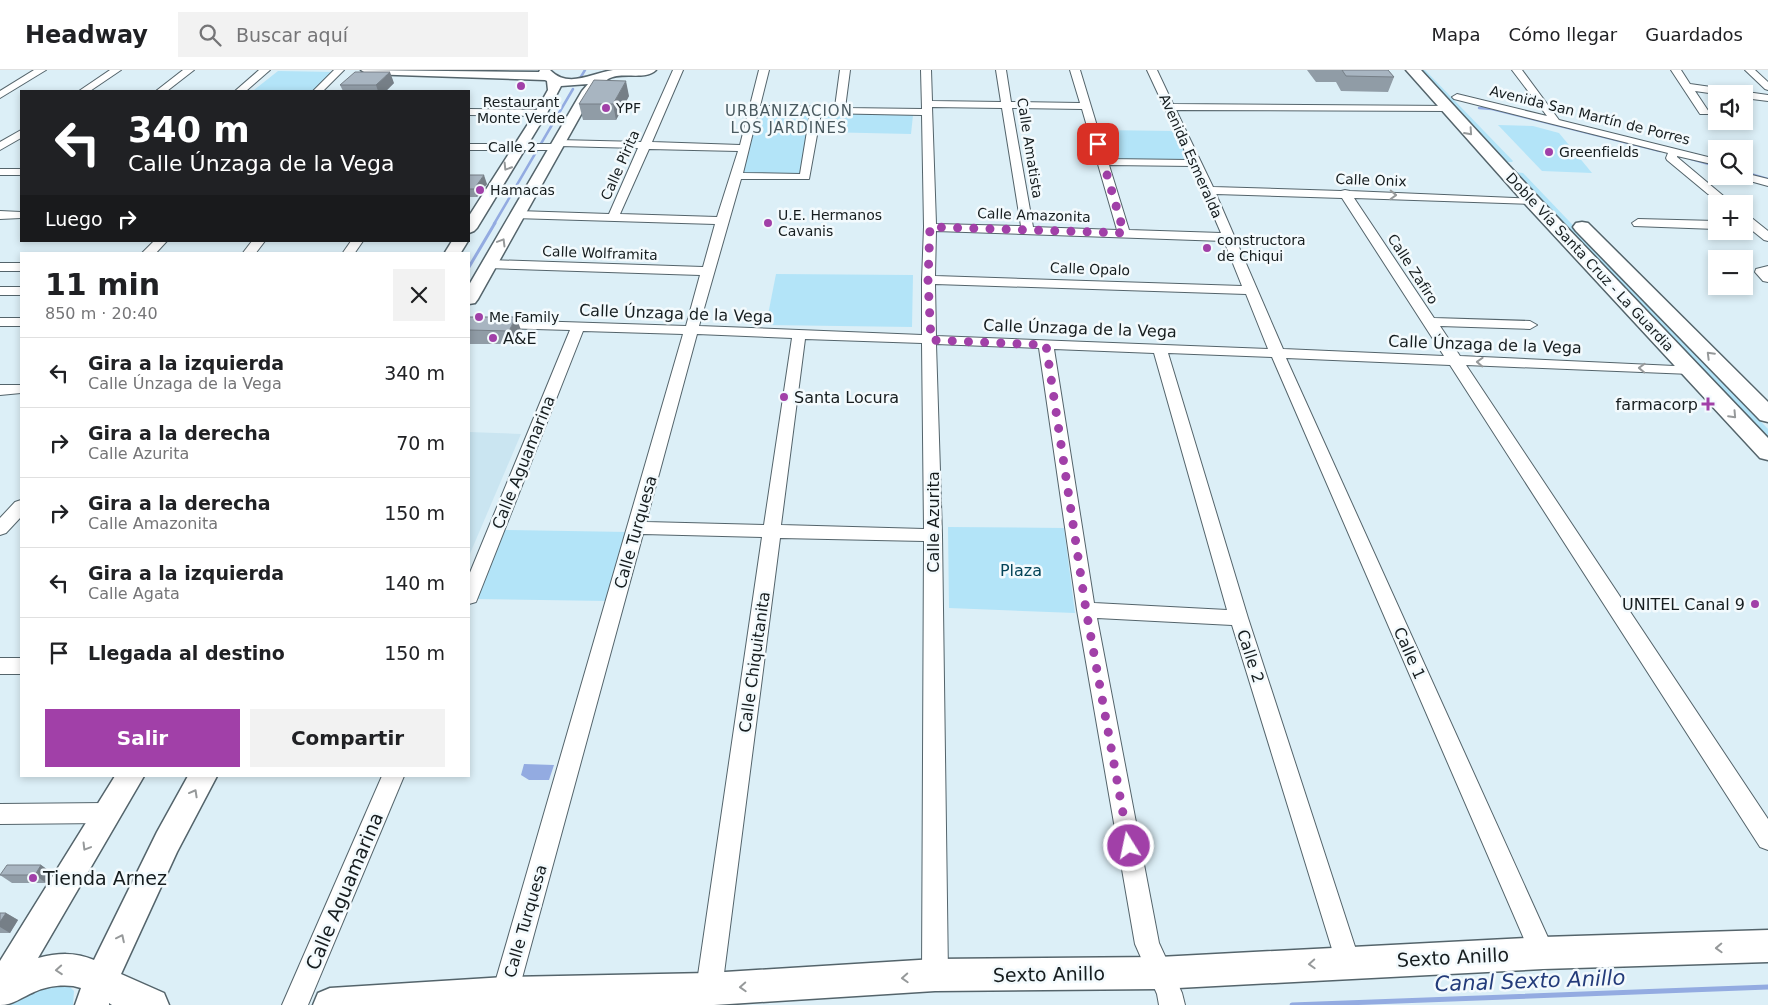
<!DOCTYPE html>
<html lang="es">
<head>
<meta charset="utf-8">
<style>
  :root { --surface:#fff; --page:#f2f2f2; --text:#202124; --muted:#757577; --line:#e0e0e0; --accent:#a140a8 }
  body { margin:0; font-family:"DejaVu Sans",sans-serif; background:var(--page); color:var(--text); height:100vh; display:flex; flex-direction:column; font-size:19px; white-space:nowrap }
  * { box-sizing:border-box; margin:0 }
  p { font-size:16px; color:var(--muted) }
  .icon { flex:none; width:28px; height:28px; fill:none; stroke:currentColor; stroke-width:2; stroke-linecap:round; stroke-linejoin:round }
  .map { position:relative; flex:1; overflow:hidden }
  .sheet { position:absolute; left:20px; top:182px; width:450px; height:525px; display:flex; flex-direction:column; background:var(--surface); border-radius:0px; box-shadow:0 2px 8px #0003 }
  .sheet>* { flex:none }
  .guide { position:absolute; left:20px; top:20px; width:450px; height:152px; border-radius:0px; box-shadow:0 2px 8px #0003; background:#202124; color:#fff; overflow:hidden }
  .tools { position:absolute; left:1708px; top:15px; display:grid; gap:10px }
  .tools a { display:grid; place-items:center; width:45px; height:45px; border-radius:0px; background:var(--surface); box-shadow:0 2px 8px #0003; font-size:25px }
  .pin { position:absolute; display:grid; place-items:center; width:42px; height:42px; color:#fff; margin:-21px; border-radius:10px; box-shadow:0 2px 8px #0006 }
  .me { position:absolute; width:55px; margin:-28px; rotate:350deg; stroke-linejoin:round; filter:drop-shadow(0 0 4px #0008) }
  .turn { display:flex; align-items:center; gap:18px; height:105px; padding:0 25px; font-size:22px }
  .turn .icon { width:65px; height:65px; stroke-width:2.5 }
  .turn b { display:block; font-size:35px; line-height:42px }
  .then { display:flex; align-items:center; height:48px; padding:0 25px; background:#0003; gap:10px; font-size:19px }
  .round { display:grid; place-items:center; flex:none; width:52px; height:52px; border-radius:0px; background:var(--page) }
  .overview { display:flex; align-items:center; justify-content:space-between; height:85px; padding:0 25px }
  h1 { font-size:30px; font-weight:800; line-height:38px }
  .primary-button { display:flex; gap:10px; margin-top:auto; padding:10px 25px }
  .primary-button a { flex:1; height:58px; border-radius:0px; background:var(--accent); color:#fff; font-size:20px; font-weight:800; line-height:58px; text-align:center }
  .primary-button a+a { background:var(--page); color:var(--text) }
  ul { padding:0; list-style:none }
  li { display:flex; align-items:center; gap:15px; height:70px; padding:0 25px; border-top:1px solid var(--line) }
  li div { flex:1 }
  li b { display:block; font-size:19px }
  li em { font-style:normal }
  header { display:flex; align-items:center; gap:30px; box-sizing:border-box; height:70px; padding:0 25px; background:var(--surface); border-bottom:1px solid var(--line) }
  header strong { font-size:24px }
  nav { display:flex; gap:28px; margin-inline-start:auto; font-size:18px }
  .search { width:350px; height:45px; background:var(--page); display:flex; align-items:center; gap:12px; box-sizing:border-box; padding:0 18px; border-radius:0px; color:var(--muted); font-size:19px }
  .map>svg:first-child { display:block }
  .built { fill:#cae5f1 }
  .green { fill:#b3e4f8 }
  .water { fill:#93abe1 }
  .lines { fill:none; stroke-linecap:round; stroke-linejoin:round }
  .stream-far2 { stroke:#93abe1; stroke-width:2.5 }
  .stream-far1 { stroke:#93abe1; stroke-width:3 }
  .stream { stroke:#93abe1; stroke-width:5 }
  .minor-casing { stroke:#54646b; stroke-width:2 }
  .major-casing { stroke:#54646b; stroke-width:3 }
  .highway-casing { stroke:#54646b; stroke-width:3 }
  .minor { fill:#fff; fill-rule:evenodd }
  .major { fill:#fff; fill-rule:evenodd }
  .highway { fill:#fff; fill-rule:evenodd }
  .wall { fill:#909ca6 }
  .shaded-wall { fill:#767f87 }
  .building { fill:#a8b5c1; stroke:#767f87 }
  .oneway { stroke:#96999a }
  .route { stroke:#a140a8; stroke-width:9; stroke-dasharray:0 16.2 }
  .poi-dot { fill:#a140a8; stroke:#f3fafd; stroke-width:2 }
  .labels { text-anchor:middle; stroke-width:5; stroke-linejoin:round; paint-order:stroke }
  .far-poi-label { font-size:14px; fill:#161d1f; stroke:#f3fafd; text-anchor:start }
  .far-street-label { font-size:14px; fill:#161d1f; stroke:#f3fafd }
  .far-neighbourhood-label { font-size:15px; letter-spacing:1px; fill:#4a5a60; stroke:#f3fafd }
  .street-label { font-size:16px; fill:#161d1f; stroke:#f3fafd }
  .poi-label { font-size:16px; fill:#161d1f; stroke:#f3fafd; text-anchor:start }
  .park-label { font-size:16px; fill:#044458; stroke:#f3fafd }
  .near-poi-label { font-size:19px; fill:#161d1f; stroke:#f3fafd; text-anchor:start }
  .near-street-label { font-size:19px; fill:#161d1f; stroke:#f3fafd }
  .near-water-label { font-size:21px; font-style:italic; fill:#233b7a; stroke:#f3fafd }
</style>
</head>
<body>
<header>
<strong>Headway</strong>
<div class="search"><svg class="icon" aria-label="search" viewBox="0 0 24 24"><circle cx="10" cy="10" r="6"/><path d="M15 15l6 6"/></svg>Buscar aquí</div>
<nav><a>Mapa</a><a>Cómo llegar</a><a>Guardados</a></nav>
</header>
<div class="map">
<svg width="1768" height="935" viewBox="0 0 1768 935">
  <rect width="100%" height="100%" fill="#dceff7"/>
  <polygon class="built" points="469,362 521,364 469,486"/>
  <g class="green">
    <polygon points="1416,0 1425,0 1513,91 1512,92 1503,92"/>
    <polygon points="278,1 336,2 315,21 254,20"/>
    <polygon points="761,41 811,41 804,105 741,104 758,42"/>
    <polygon points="825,43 913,45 911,64 821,62"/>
    <polygon points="1498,55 1533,56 1559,63 1592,103 1542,101"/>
    <polygon points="1097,60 1175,61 1189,90 1109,91 1105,89"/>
    <polygon points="1516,102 1523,103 1768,359 1768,375 1515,103"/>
    <polygon points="776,204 913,205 912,257 766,255"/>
    <polygon points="948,457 1064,458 1075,543 949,538"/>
    <polygon points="503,460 628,462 608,531 474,529"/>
    <path d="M67,914L74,921L73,935H9C25,920 46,916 67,914Z"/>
  </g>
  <polygon class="water" points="524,694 554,695 549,710 529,710 521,705"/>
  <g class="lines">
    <g class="stream-far2">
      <polyline points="579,10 585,0"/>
      <polyline points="1479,38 1492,39 1660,81"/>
      <polyline points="1691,89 1716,96"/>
      <polyline points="1744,102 1768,109"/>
      <polyline points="494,154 573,19"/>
    </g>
    <polyline class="stream-far1" points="469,197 495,153"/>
    <polyline class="stream" points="1292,935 1768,917"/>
    <defs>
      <g id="minor">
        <polygon points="34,0 46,0 0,28 0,21"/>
        <polygon points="110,0 121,0 90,21 79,21"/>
        <polygon points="183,0 194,0 167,21 156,21"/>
        <polygon points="259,0 270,0 246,21 235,21"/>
        <polygon points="334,0 344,0 323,21 313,21"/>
        <path d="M673,0H683L652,72L740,75L759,0H769L760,36L835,37L840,0H850L845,38L922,39L921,0H931L932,31L1001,32L996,0H1006L1011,32L1080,33L1070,0H1080L1107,89L1189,90L1147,0H1157L1173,34L1452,36L1453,38L1448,41L1176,40L1213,117L1341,121L1345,120L1350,121L1536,129L1538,131L1536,133L1532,134L1354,128L1434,248L1530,251L1537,255L1530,259L1440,256L1460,286L1696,297L1698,300L1696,303L1691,304L1466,295L1768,749V780L1760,777L1450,295L1286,288L1555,883L1552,892L1543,895L1534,892L1272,287L1168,283L1248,548L1360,892L1357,901L1348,904L1339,901L1336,892L1232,555L1097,548L1159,873L1182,923L1185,935H1159L1157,924L1135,874L1077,540L1039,278L936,274L942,465L948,905L944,914L935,918L926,914L922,905L924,471L780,468L722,919L718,928L709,932L700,928L696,919L762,467L643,464L518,923L514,932L507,935L496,932L492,923L683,264L583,261L478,527L476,532L469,534V505L570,260L469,257V249L686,256L700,205L489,198L483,194L489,190L703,197L715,154L514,148L512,145L518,141L609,144L638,78L560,76L559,79L555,80H469V74H553L554,71L558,70L641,72ZM932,37L1002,38L1021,156L936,154ZM1012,38L1082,39L1117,160L1033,157ZM758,42L810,43L800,104L743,103ZM821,43L922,45L924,157L922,210V265L699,256L741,109H809ZM649,79L738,81L717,147L620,144ZM1109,95L1192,96L1221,163L1129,160ZM1216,124L1342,128L1444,286L1283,279ZM936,161L1224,171L1242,216L935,206ZM935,214L1246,224L1268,279L936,266ZM697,264L792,268L764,455L646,452ZM805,269L922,273L924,459L781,455ZM1054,279L1154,283L1227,540L1094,533Z"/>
        <polygon points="1512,0 1522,0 1559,50 1716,89 1716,95 1677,86 1677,87 1733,134 1720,134 1667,90 1666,88 1668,83 1454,29 1452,27 1457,24 1547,46"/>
        <polygon points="1671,0 1681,0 1690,14 1768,25 1768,31 1744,28 1744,24 1716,24 1695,21 1709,42 1708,44 1700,44"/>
        <polygon points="1745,0 1755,0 1768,12 1768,20 1765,19"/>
        <polygon points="469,39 541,40 546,43 541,46 469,45"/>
        <polygon points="21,60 21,68 0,80 0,72"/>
        <rect x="0" y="99" width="21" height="6"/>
        <polygon points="1744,103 1768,109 1768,116 1739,108 1738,106 1744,106"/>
        <polygon points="0,141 21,142 21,148 0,149"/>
        <polygon points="1744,144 1748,145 1768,161 1768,171 1764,170 1744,154"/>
        <polygon points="1638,149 1716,151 1716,159 1634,156 1632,153"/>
        <polygon points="154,171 167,171 155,184 141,184"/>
        <polygon points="252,171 265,171 255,184 242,184"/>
        <polygon points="351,171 363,171 354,184 342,184"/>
        <rect x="0" y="193" width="21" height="8"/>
        <polygon points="1768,196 1768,212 1763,211 1755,202 1756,199"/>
        <rect x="0" y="217" width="21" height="8"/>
        <rect x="0" y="248" width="21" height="8"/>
        <polygon points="0,315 21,315 21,323 0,325"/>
        <polygon points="21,430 21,447 6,463 0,465 0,448 15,432"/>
        <rect x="0" y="588" width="21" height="16"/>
        <polygon points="382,706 404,706 308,935 282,935"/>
        <polygon points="106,733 114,736 117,743 114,750 106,753 0,754 0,734"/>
      </g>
      <g id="major">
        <path d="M361,0L539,2L540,0H550C568,19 592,3 613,0C627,0 642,0 656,0C645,11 622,1 608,9C603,13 598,19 593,23L478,229L475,233L469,234V215L582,21L588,14L561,16L547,43L477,158L474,161L469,163V146L535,43L548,20L547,11L545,10L367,4Z"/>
        <polygon points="452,171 468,171 460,184 444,184"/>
        <path d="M115,706H144L38,888C58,883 75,882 94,890L157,762L188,706H217L177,782L121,904L164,923L169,935H112L109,933V935H75L81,918C67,913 47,916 34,922C22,927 13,935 0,935V891Z"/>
        <polygon points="1768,860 1768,892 1543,899 1159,919 935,921 714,935 313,935 318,923 330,918 505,907 709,903 935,889 1159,887 1543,867"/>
      </g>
      <g id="highway">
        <polygon points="1406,0 1421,0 1538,127 1768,368 1768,390 1760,388 1526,135"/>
        <polygon points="1582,152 1588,153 1768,332 1768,352 1760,350 1576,161 1573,157 1576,153"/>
      </g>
    </defs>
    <use href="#minor" class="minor-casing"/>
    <use href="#major" class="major-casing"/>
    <use href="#highway" class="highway-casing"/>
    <use href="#minor" class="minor"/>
    <use href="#major" class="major"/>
    <use href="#highway" class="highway"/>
  </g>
  <g class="wall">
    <polygon points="1307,0 1388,0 1394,7 1388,22 1341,21 1336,12 1316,12"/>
    <polygon points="394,13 386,21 343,21 340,15"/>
    <polygon points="629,26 616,50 583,50 579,34"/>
    <polygon points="469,105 487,114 477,127 469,127"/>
    <polygon points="469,247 521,260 514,274 469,274"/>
    <polygon points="41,795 52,803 46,813 12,813 0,805"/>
    <polygon points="0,843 6,843 18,850 10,863 0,863"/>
  </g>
  <g class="shaded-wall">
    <polygon points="390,2 394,13 386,21 378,21 376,15"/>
    <polygon points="626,11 629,26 616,50 613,34"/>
    <polygon points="484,105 487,114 477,127 474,119"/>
    <polygon points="516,247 521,260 514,274 509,261"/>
    <polygon points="41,795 52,803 46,813 35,805"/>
    <polygon points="6,843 18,850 10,863 0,857 0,852"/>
  </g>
  <g class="building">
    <polygon points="1342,0 1388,0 1394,7 1346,6"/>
    <polygon points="355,2 390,2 376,15 340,15"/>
    <polygon points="594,10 626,11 613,34 579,34"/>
    <polygon points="469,105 484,105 474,119 469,119"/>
    <polygon points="469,247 516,247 509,261 469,260"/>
    <polygon points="7,795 41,795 35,805 0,805"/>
    <polygon points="0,843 6,843 0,852"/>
  </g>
  <defs><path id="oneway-chevron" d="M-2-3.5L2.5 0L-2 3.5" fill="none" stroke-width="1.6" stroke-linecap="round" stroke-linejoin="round" transform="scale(1.25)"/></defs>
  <g class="oneway">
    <use href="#oneway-chevron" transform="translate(1469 62) rotate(48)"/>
    <use href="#oneway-chevron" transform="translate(507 97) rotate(122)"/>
    <use href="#oneway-chevron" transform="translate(1393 125) rotate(2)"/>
    <use href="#oneway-chevron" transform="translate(502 172) rotate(-59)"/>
    <use href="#oneway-chevron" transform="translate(1710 285) rotate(-135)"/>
    <use href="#oneway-chevron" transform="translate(1480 292) rotate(-178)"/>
    <use href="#oneway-chevron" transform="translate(1642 298) rotate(-178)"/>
    <use href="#oneway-chevron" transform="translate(1733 345) rotate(47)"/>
    <use href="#oneway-chevron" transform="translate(194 723) rotate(-61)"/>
    <use href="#oneway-chevron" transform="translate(86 777) rotate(121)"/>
    <use href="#oneway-chevron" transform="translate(121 868) rotate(-64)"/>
    <use href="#oneway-chevron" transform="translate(1719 878) rotate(178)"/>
    <use href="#oneway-chevron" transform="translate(1312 894) rotate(177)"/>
    <use href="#oneway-chevron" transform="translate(59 900) rotate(176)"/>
    <use href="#oneway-chevron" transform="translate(905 908) rotate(177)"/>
    <use href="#oneway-chevron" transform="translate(743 917) rotate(177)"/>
  </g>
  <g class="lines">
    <polyline class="route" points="1098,74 1124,163 930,157 928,210 931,270 1046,275 1086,540 1129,776"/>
  </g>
  <g class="poi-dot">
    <circle cx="521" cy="16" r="5"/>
    <circle cx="606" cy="38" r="5"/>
    <circle cx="1549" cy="82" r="5"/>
    <circle cx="480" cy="120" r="5"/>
    <circle cx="768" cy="153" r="5"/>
    <circle cx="1207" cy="178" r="5"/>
    <circle cx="479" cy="247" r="5"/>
    <circle cx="493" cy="268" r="5"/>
    <circle cx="784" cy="327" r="5"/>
    <path d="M1705.5 326.5h5v5h5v5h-5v5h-5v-5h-5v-5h5z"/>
    <circle cx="1755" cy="534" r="5"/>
    <circle cx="33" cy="808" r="5"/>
  </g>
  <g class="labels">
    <g class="far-poi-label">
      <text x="521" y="37" text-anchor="middle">Restaurant<tspan x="521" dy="16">Monte Verde</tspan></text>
      <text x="616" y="43">YPF</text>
      <text x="1559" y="87">Greenfields</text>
      <text x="490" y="125">Hamacas</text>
      <text x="778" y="150">U.E. Hermanos<tspan x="778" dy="16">Cavanis</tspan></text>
      <text x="1217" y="175">constructora<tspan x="1217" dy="16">de Chiqui</tspan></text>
      <text x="489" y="252">Me Family</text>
    </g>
    <g class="far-street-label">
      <text transform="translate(1590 45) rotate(14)" y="5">Avenida San Martín de Porres</text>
      <text x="512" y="82">Calle 2</text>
      <text transform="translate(1030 78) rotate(81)" y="5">Calle Amatista</text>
      <text transform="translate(1191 86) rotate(66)" y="5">Avenida Esmeralda</text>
      <text transform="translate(620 95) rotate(-66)" y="5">Calle Pirita</text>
      <text transform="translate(1371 110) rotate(2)" y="5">Calle Onix</text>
      <text transform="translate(1034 145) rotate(2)" y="5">Calle Amazonita</text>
      <text transform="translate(600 183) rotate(2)" y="5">Calle Wolframita</text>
      <text transform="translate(1590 192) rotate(47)" y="5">Doble Vía Santa Cruz - La Guardia</text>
      <text transform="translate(1090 199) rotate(2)" y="5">Calle Opalo</text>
      <text transform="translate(1413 199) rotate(57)" y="5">Calle Zafiro</text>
    </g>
    <g class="far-neighbourhood-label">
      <text x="789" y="46">URBANIZACION<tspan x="789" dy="17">LOS JARDINES</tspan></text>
    </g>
    <g class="street-label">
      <text transform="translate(676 243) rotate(2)" y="6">Calle Únzaga de la Vega</text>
      <text transform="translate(1080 258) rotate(2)" y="6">Calle Únzaga de la Vega</text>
      <text transform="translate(1485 274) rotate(2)" y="6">Calle Únzaga de la Vega</text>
      <text transform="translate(523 392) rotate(-68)" y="6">Calle Aguamarina</text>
      <text transform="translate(933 452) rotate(-90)" y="6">Calle Azurita</text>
      <text transform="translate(635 462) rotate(-74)" y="6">Calle Turquesa</text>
      <text transform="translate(1410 583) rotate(66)" y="6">Calle 1</text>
      <text transform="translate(1251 586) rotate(72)" y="6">Calle 2</text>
      <text transform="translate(754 592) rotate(-82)" y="6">Calle Chiquitanita</text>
      <text transform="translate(525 851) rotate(-74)" y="6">Calle Turquesa</text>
    </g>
    <g class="poi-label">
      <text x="503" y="274">A&amp;E</text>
      <text x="794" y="333">Santa Locura</text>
      <text x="1698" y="340" text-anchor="end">farmacorp</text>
      <text x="1745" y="540" text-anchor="end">UNITEL Canal 9</text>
    </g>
    <g class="park-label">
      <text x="1021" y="506">Plaza</text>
    </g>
    <g class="near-poi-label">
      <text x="43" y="815">Tienda Arnez</text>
    </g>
    <g class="near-street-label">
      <text transform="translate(344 821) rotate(-67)" y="7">Calle Aguamarina</text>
      <text transform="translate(1453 887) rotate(-3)" y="7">Sexto Anillo</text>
      <text transform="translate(1049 904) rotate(-1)" y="7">Sexto Anillo</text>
    </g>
    <g class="near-water-label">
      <text transform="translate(1530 911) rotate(-2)" y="7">Canal Sexto Anillo</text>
    </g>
  </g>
</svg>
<div class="tools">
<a><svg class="icon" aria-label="sound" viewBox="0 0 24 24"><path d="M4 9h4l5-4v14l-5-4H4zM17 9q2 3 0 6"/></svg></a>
<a><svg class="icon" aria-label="search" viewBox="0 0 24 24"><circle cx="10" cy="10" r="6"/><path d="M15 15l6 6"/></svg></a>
<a>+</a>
<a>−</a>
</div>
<div class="pin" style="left:1098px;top:74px;background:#d93025"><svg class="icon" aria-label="arrive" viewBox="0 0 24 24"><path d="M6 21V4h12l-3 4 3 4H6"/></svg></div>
<svg class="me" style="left:1129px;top:776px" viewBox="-20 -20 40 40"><circle r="17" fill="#a140a8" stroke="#fff" stroke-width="3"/><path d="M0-11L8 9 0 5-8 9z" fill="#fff"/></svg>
<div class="guide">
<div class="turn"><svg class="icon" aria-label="left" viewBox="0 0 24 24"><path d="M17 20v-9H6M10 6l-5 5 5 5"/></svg><div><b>340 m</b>Calle Únzaga de la Vega</div></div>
<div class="then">Luego<svg class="icon" aria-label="right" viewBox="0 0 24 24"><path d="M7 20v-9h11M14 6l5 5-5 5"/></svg></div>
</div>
<section class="sheet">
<div class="overview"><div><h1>11 min</h1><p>850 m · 20:40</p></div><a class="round"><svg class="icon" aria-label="close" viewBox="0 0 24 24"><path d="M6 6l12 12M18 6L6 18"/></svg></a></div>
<ul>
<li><svg class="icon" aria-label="left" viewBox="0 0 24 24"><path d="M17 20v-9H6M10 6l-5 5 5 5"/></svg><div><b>Gira a la izquierda</b><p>Calle Únzaga de la Vega</p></div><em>340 m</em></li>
<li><svg class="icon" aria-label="right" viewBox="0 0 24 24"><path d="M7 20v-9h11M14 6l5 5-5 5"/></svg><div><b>Gira a la derecha</b><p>Calle Azurita</p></div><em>70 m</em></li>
<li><svg class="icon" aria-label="right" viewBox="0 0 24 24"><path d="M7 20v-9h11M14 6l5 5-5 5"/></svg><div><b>Gira a la derecha</b><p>Calle Amazonita</p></div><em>150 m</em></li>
<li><svg class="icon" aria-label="left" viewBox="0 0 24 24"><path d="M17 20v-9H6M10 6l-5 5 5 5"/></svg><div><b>Gira a la izquierda</b><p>Calle Agata</p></div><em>140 m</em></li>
<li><svg class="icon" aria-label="arrive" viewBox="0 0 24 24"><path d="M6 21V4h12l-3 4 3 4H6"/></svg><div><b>Llegada al destino</b></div><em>150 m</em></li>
</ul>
<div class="primary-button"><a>Salir</a><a>Compartir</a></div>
</section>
</div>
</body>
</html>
